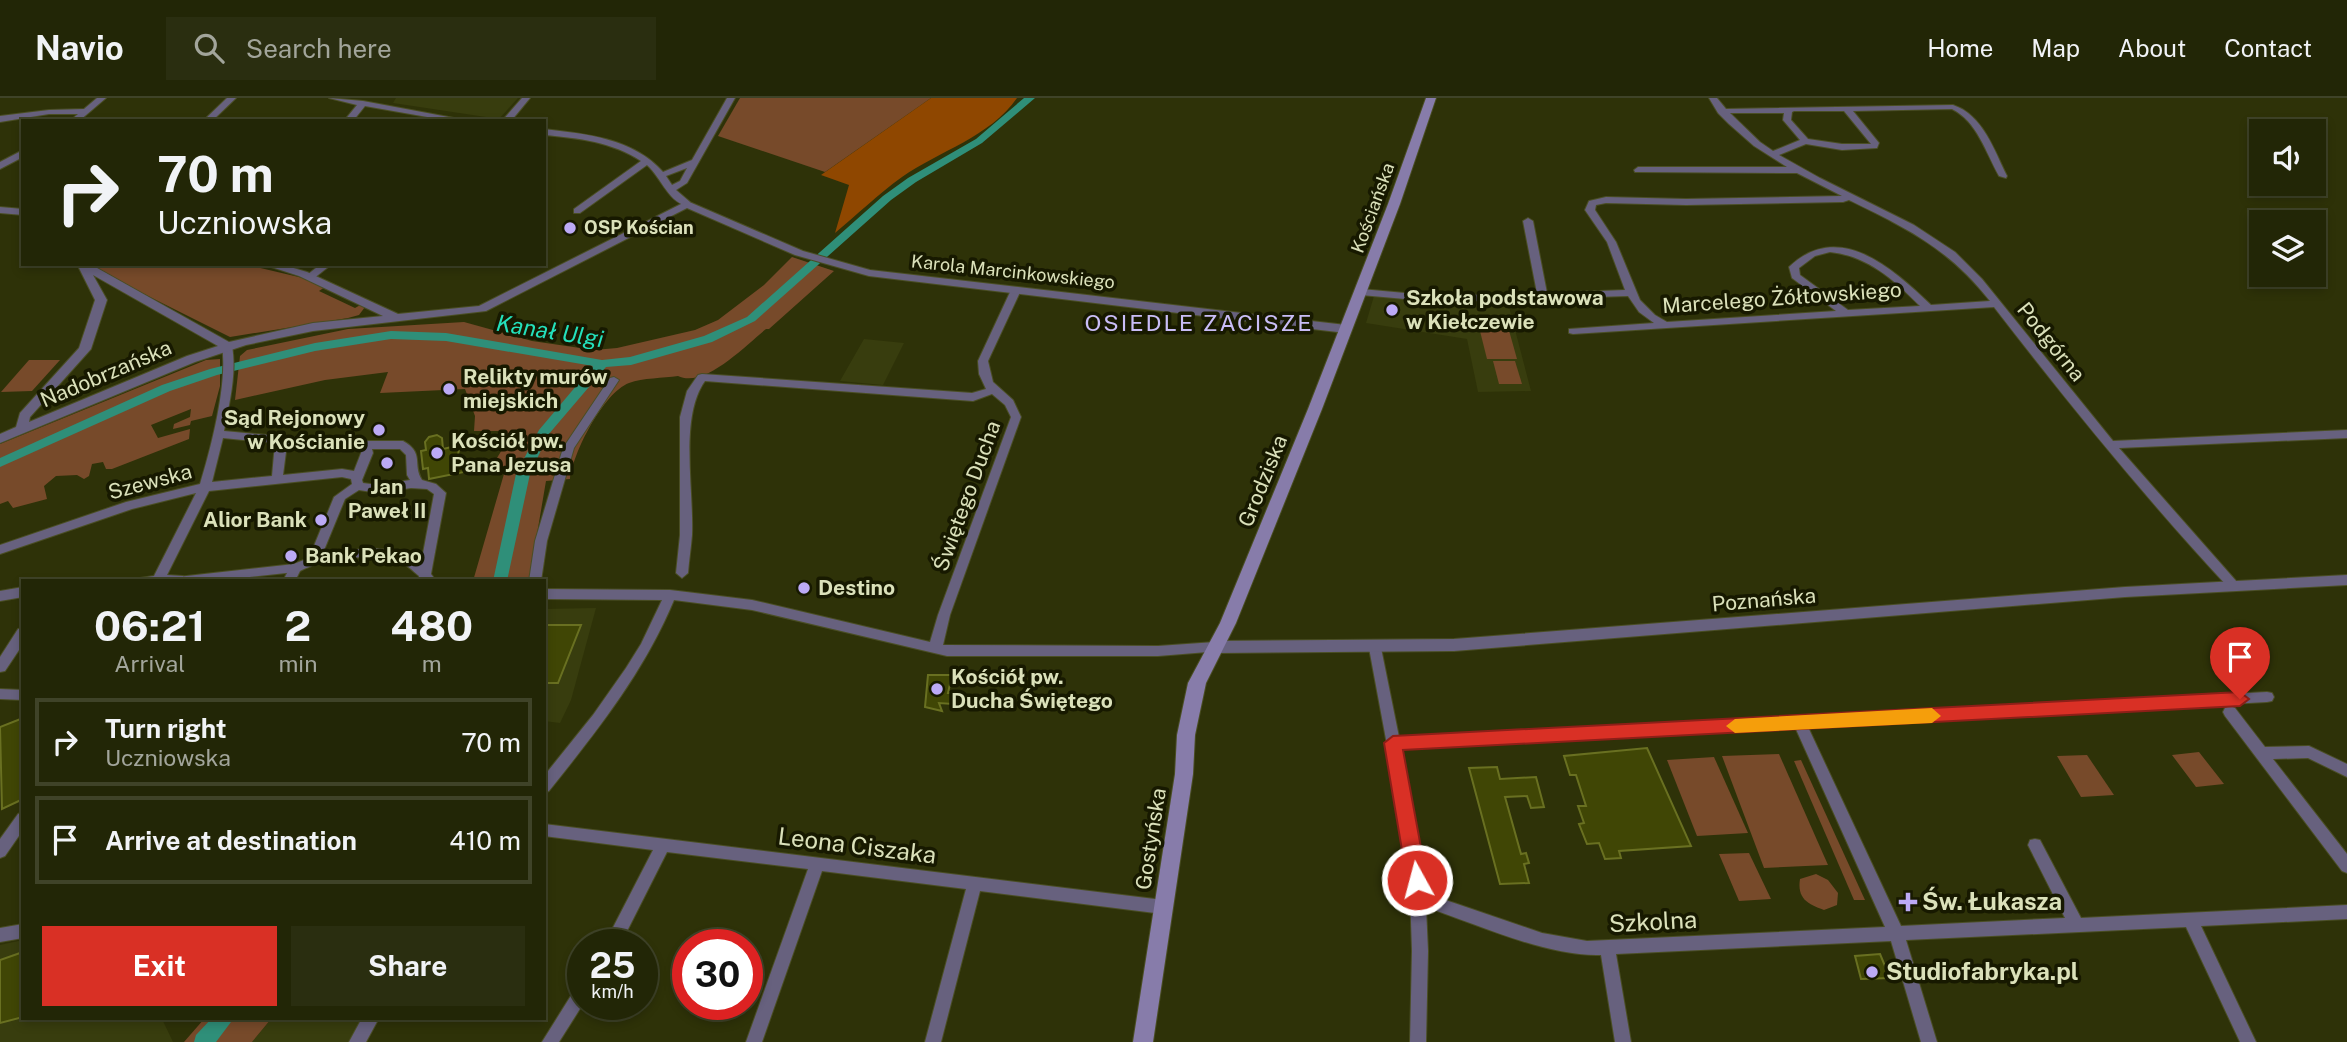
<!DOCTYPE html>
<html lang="en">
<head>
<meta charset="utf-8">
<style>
  :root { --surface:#222606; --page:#2a2e10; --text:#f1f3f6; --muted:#a2a59b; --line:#3f4328; --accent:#d93025 }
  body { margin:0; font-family:"Public Sans",sans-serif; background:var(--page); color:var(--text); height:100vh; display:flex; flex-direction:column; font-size:26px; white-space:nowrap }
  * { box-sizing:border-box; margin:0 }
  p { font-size:23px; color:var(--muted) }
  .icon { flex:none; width:38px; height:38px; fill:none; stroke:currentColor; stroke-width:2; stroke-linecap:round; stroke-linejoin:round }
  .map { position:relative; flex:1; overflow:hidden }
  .sheet { position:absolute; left:21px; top:481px; width:525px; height:441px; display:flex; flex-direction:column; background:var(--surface); border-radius:0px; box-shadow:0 4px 10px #0003,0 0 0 2px var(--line) }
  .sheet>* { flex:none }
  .banner { position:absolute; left:21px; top:21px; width:525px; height:147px; border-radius:0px; box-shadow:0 4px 10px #0003,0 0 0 2px var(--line); background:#222606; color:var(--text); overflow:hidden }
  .buttons { position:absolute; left:2249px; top:21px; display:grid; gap:14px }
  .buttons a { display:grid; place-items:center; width:77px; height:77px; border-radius:0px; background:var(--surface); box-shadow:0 4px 10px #0003,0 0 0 2px var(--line); font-size:35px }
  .speed { position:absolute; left:567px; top:831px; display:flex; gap:14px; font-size:35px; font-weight:700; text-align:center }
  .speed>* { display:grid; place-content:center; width:91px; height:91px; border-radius:50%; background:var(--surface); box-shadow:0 4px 10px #0003,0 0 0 2px var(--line); line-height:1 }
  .speed small { font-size:18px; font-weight:400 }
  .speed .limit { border:10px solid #d22; background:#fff; color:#111 }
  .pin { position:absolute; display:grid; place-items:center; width:60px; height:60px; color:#fff; margin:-72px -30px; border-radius:50% 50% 50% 0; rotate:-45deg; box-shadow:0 0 7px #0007 }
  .pin .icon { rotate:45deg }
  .me { position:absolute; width:77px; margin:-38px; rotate:353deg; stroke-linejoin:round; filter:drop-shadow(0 0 5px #0008) }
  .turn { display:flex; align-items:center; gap:24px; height:147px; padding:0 21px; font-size:32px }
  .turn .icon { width:91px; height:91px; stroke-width:2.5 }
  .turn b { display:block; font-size:49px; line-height:60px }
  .eta { display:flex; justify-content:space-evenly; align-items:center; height:119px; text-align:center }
  .eta b { font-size:42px; font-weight:700; line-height:49px }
  .button { display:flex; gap:14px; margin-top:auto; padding:14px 21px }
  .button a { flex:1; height:80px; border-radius:0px; background:var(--accent); color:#fff; font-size:28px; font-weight:700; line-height:80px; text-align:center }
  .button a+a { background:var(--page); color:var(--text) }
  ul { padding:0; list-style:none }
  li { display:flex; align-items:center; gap:21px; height:88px; margin:0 14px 10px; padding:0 7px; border:4px solid var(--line); border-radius:0px }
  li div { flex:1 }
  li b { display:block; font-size:26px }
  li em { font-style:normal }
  header { display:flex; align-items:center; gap:42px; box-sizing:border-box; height:98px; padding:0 35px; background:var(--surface); border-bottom:2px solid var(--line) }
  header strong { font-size:33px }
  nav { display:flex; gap:38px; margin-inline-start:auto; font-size:24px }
  .search { width:490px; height:63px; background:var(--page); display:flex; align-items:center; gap:18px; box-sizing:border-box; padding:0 24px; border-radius:0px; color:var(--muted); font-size:26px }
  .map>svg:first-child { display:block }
  .built { fill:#383d0e }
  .green { fill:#774a2a }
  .forest { fill:#8f4700 }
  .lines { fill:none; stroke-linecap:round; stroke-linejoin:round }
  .canal { fill:#2f8f79; fill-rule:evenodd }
  .building { fill:#404605; stroke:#697021; stroke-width:2 }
  .pedestrian-casing { stroke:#4a4e24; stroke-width:10 }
  .minor-casing { stroke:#4a4e24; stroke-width:2 }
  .tertiary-casing { stroke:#4a4e24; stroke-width:2 }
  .secondary-casing { stroke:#4a4e24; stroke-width:2 }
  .pedestrian { stroke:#67617e; stroke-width:8 }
  .minor { fill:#67617e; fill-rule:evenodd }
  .tertiary { fill:#67617e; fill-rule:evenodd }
  .secondary { fill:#877caa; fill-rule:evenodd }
  .route { fill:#d93025; stroke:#8d1f18; stroke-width:2 }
  .slow { fill:#f59e0b }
  .poi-dot { fill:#bcaaf6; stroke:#171900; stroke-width:2.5 }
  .labels { text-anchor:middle; stroke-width:7; stroke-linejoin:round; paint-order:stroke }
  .far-street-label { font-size:18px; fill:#dbe1ba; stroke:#171900 }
  .far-poi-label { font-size:18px; font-weight:bold; fill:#dbe1ba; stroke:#171900; text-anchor:start }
  .poi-label { font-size:21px; font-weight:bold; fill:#dbe1ba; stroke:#171900; text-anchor:start }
  .street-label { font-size:21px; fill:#dbe1ba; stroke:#171900 }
  .neighbourhood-label { font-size:23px; letter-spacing:2px; fill:#c9bdf6; stroke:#171900 }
  .water-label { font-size:23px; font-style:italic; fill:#24e1bc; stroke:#171900 }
  .near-street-label { font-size:24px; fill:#dbe1ba; stroke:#171900 }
  .near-poi-label { font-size:24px; font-weight:bold; fill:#dbe1ba; stroke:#171900; text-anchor:start }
</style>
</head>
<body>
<header>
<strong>Navio</strong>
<div class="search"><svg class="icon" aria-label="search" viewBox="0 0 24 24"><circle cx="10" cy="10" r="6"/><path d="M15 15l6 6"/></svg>Search here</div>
<nav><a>Home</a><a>Map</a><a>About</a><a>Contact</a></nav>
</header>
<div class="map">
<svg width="2347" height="944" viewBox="0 0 2347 944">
  <rect width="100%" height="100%" fill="#2e3208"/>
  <g class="built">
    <polygon points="396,0 518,0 499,21 393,5"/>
    <polygon points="1374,198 1416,203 1507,201 1531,293 1478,294 1467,241 1366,225"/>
    <polygon points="864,241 904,245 883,287 840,283"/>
    <polygon points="596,510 571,602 560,625 544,623 544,511"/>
    <polygon points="23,842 23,920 162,921 173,944 0,944 0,847"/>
    <polygon points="271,921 365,921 348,944 252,944"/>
  </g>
  <g class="green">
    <polygon points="740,0 931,0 825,74 718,38"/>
    <path d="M792,159L834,173L769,231H766C746,247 704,291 678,278C663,280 643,280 629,285C603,295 573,355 570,381L546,383L529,483H473L506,369L492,368L508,342L499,337L498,333H474L475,318L465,291L380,295L388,274L325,282L235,302L240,258L247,252L348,231L464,224L532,243L594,252L617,250L695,232L718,222L764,187Z"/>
    <polygon points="93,166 243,166 303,180 325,189 319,193 355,210 362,206 365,209 359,217 348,220 230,239 100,174"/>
    <polygon points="1479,229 1508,229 1517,261 1487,261"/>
    <polygon points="220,261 220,288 212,318 191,323 190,327 173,331 174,326 190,319 191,311 151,327 158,340 190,331 189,341 112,371 106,371 103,364 92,366 89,378 84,381 77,377 56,378 44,388 47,401 13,410 8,403 0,406 0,346 206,262"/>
    <polygon points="29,262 60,262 32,293 1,294"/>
    <polygon points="1493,263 1515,263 1522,286 1499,286"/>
    <polygon points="2199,654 2224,686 2196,689 2172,657"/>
    <polygon points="1779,656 1828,767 1764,770 1722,658"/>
    <polygon points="2087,657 2114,697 2081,699 2057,658"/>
    <polygon points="1714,659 1748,735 1697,738 1667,662"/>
    <polygon points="1801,662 1865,802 1854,802 1794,663"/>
    <polygon points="1749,755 1771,801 1739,803 1719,756"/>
    <path d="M1816,776L1828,782L1838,795L1837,807L1824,812C1807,806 1797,800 1800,781Z"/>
    <polygon points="204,921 204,920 271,921 252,944 184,944"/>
  </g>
  <path class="forest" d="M931,0H1017C990,39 939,53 902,79C878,96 857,117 835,135L849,87L821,77Z"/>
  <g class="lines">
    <g class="canal">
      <polygon points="1024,0 1035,0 982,45 916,84 891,102 755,223 712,244 631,267 606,269 548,337 530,376 507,483 493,483 516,376 539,332 593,268 446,243 391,241 315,253 217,277 170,293 0,369 0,360 162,287 210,271 315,245 391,233 446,235 602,262 630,259 704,238 747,219 883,98 908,80 976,41"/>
      <polygon points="212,920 234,920 216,944 194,944 196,937"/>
    </g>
  </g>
  <g class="building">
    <polygon points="437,337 442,340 443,351 460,347 456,366 466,363 464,374 429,381 428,370 423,371 421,353 426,352 425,344 429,339"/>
    <polygon points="544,527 581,527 558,585 544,585"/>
    <polygon points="928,577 952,577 948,595 955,595 953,606 939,605 942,613 925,609"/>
    <polygon points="23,620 23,701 2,711 0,629"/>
    <polygon points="1647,650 1691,748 1619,753 1621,760 1605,761 1599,745 1587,746 1579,726 1584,725 1578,708 1586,708 1576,677 1570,677 1564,658"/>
    <polygon points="1497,669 1500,681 1536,679 1544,709 1531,710 1527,698 1505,699 1521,756 1526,755 1529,765 1524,766 1529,785 1500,786 1469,670"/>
    <polygon points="23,854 23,919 0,925 0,862"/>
    <polygon points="1880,856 1890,880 1861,881 1855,858"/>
  </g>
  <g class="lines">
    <defs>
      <polyline id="pedestrian" points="178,483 295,470"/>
      <g id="minor">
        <polygon points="97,0 106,0 79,23 70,23 78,16 49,16 0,24 0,18 49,12 84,11"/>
        <polygon points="227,0 236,0 212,23 203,23"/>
        <polygon points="329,0 363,3 470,23 450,23 365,8 353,23 344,23 357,7"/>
        <polygon points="522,0 530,0 511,23 502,23"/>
        <path d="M727,0H735L687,85L676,92L690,104V108C670,108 661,79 647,67L580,115H574V111L641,63C612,44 579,40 544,37V31C586,36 633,40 663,74L692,62ZM687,70L680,83L672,87L666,78Z"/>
        <path d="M1709,0H1717L1726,11L1953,7C1983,17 1994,52 2007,78L2006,80L1999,78C1986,55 1977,23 1952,11L1853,13L1879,45L1877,50L1842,52L1806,46L1779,57L1820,80L1914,127L1955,154L1982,181L2113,343L2347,332V340L2119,350L2237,484L2239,487L2237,490H2229C2145,400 2069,306 1994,209L1573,236L1569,235V231L1654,225L1639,214L1628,198L1438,204L1361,197L1356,194L1361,191L1438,198L1537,195L1523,123L1528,120L1533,123L1547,195L1625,192L1607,144L1585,112L1589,103L1606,99L1686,101L1842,98L1797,75L1635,74L1634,72L1638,69H1787L1754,48L1729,26L1718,15ZM1794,13H1844L1871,46H1842L1808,41L1791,22L1792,14ZM1730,15H1784L1783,22L1800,42L1773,53L1760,44ZM1849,102C1908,131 1948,150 1990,203L1931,207C1893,171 1839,121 1789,169L1792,180L1836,213L1667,224L1655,217L1640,202L1616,144L1595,112L1596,107L1606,105L1686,107L1843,104ZM1830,154C1868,158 1894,182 1920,208L1848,212L1800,177L1799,170L1815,158Z"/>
        <polygon points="23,52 23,59 0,71 0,64"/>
        <polygon points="321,166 332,166 313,181 307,181 307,177"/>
        <path d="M1016,189L1021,192L988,263L993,284L1013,302L1021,319L950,517L943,547L1158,548L1215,544L1220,545L1221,549L1220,553L1158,558H947L752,512L674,502C644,574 597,633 549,693L544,695V678L593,617L626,570L641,546L662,502L544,501V491L670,492L752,502L930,544L938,517L1011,319L1005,307L992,296L973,303L705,283C679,319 694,393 692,437C691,450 689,462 688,475L682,480L676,475L680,437V319L687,293L698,277L702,276L972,295L986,291L979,276L978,263L1011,192Z"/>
        <path d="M227,245L232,248C237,276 229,306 224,333L335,343H403C425,355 412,366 422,382L436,386L446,395L431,476L434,480L432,483H418L419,478C412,472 405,465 397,462C374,454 321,462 300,473L295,483H283L291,467L309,460L334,399L352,386L351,381L342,379L209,393L167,477L183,478L184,483H138L140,480L154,478L196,395L132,411L0,456V447L126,404L200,386C211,350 228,285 222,248ZM223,340L275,345L272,378L212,384ZM287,346L335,351H361V355L354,373L342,371L283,377ZM372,351H400L406,357L407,377L410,382L378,387L363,385L362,382L373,355ZM411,390L427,391L434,396L421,466C394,443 354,451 322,457L345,401L359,392L378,395Z"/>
        <polygon points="614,279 619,282 574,350 547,443 541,483 529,483 535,443 563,350 610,280"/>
        <polygon points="23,489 23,499 0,503 0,493"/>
        <polygon points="23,530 23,546 5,573 0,574 0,559 18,531"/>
        <path d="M1375,545L1380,546L1381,550L1399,639L2267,594L2272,595L2274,599L2272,603L2267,604L1808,629L1901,828L2065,820L2028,747L2030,742L2035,741L2040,742L2081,820L2347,807V821L2201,828L2256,944H2240L2186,829L1906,842L1937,944H1921L1891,843L1616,856L1631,944H1615L1601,857C1548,859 1476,826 1426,809L1428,853L1426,944H1410L1412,853L1409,765L1369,550L1370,546ZM1795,629L1885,829L1587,843L1542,835L1425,795L1423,765L1401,650Z"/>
        <polygon points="0,591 23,592 23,602 0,601"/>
        <polygon points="2230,608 2235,610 2265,649 2309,648 2347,666 2347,679 2308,660 2273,661 2347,756 2347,775 2342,773 2225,618 2223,614 2225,610"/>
        <polygon points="23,714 23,732 5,758 0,760 0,741 18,716"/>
        <polygon points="544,726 1163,802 1168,804 1171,809 1168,814 1163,816 980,793 941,944 925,944 966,791 822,773 762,944 746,944 808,771 667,754 620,847 604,847 653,752 544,738"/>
        <polygon points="23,826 23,840 0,844 0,830"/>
        <polygon points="583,885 583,906 559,944 542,944 577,888"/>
        <polygon points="362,920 379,920 366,944 349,944"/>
      </g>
      <g id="tertiary">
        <path d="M687,103L803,153L870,172L1346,227L1352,231L1346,235L869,178L795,157L687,110L486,213L313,233L246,247L195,264L0,345V336L16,329L20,315L79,250L95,202L77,166H90L229,244L313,225L383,218L299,178L262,166H280L307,174L398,216L479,208ZM93,177L218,248L187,258L29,324L30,319L91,251L107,202Z"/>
        <polygon points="0,109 23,111 23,117 0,115"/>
        <polygon points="2347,477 2347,487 2125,499 1454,553 1215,555 1210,553 1208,549 1210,545 1215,543 1454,541 2125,489"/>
      </g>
      <polygon id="secondary" points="1426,0 1436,0 1400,106 1322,311 1236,525 1206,585 1195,637 1193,676 1153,944 1133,944 1175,676 1177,637 1188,585 1220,525 1308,311 1388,106"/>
    </defs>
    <use href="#pedestrian" class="pedestrian-casing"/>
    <use href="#minor" class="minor-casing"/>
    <use href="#tertiary" class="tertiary-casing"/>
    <use href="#secondary" class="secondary-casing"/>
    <use href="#pedestrian" class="pedestrian"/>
    <use href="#minor" class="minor"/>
    <use href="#tertiary" class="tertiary"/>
    <use href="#secondary" class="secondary"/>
  </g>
  <polygon class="route" points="2240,594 2249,601 2240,608 1403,652 1427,782 1424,788 1417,791 1410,788 1407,782 1384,645 1393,638"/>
  <polygon class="slow" points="1932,610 1941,618 1932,625 1735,635 1726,628 1735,621"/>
  <g class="poi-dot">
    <circle cx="570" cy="130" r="7"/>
    <circle cx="1392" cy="212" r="7"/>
    <circle cx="449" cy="291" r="7"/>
    <circle cx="379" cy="332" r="7"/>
    <circle cx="437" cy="355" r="7"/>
    <circle cx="387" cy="365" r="7"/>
    <circle cx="321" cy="422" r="7"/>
    <circle cx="291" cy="458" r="7"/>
    <circle cx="804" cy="490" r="7"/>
    <circle cx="937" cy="591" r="7"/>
    <path d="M1904.5 793.5h7v7h7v7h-7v7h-7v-7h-7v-7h7z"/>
    <circle cx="1872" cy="874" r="7"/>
  </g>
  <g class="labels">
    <g class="far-street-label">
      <text transform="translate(1373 110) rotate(-70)" y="6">Kościańska</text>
      <text transform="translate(1013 174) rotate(6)" y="6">Karola Marcinkowskiego</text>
    </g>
    <g class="far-poi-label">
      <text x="584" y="136">OSP Kościan</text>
    </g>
    <g class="poi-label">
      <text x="1406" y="207">Szkoła podstawowa<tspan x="1406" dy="24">w Kiełczewie</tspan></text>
      <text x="463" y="286">Relikty murów<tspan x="463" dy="24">miejskich</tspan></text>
      <text x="365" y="327" text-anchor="end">Sąd Rejonowy<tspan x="365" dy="24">w Kościanie</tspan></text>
      <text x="451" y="350">Kościół pw.<tspan x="451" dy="24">Pana Jezusa</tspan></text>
      <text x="387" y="396" text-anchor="middle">Jan<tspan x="387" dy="24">Paweł II</tspan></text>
      <text x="307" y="429" text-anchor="end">Alior Bank</text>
      <text x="305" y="465">Bank Pekao</text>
      <text x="818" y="497">Destino</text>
      <text x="951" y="586">Kościół pw.<tspan x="951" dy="24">Ducha Świętego</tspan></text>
    </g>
    <g class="street-label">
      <text transform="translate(1782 200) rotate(-4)" y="7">Marcelego Żółtowskiego</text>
      <text transform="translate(2051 244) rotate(51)" y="7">Podgórna</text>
      <text transform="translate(106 276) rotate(-23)" y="7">Nadobrzańska</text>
      <text transform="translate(1263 383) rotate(-68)" y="7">Grodziska</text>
      <text transform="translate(150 384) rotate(-15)" y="7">Szewska</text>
      <text transform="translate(967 398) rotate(-70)" y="7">Świętego Ducha</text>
      <text transform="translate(1764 502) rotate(-5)" y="7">Poznańska</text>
      <text transform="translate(1151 741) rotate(-81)" y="7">Gostyńska</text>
    </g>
    <g class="neighbourhood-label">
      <text x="1199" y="233">OSIEDLE ZACISZE</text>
    </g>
    <g class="water-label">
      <text transform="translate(550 233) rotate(9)" y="8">Kanał Ulgi</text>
    </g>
    <g class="near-street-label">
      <text transform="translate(857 748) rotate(7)" y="8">Leona Ciszaka</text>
      <text transform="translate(1653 824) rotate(-3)" y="8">Szkolna</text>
    </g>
    <g class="near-poi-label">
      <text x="1922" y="812">Św. Łukasza</text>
      <text x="1886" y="882">Studiofabryka.pl</text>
    </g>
  </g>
</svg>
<div class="buttons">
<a><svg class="icon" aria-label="sound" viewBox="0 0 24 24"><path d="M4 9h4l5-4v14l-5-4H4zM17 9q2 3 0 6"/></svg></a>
<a><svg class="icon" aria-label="layers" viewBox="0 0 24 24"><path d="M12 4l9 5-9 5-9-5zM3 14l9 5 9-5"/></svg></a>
</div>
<div class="speed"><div>25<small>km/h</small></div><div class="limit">30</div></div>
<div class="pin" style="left:2240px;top:601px;background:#d93025"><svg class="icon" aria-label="arrive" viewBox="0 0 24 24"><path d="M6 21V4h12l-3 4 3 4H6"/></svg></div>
<svg class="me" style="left:1417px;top:782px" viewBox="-20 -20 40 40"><circle r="17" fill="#d93025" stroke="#fff" stroke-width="3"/><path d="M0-11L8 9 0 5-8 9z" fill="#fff"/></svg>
<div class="banner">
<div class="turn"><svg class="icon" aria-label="right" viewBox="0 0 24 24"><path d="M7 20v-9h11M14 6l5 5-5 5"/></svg><div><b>70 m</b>Uczniowska</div></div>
</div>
<section class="sheet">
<div class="eta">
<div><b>06:21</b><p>Arrival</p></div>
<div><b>2</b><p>min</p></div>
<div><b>480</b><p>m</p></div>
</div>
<ul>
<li><svg class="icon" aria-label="right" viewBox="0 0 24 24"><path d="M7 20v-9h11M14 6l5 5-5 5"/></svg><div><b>Turn right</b><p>Uczniowska</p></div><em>70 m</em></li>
<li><svg class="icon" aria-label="arrive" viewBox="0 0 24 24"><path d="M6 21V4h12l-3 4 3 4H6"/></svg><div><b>Arrive at destination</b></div><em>410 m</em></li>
</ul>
<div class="button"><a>Exit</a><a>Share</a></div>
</section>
</div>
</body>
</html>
